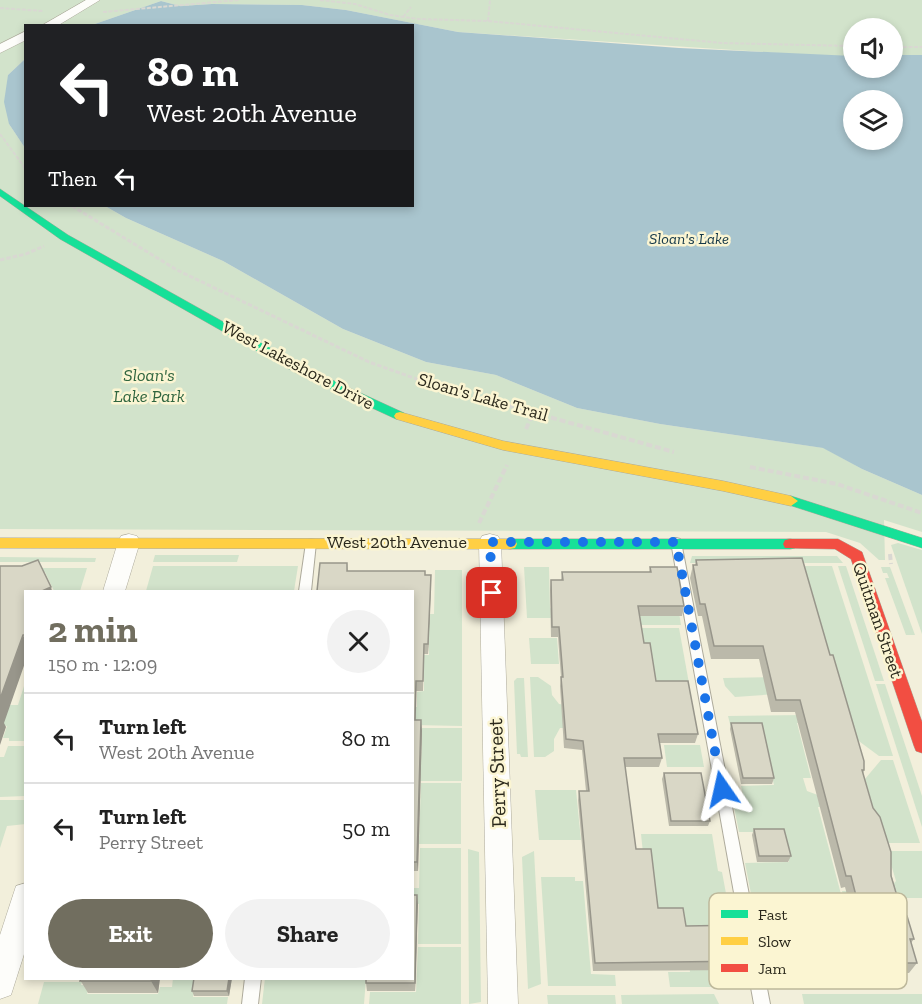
<!DOCTYPE html>
<html lang="en">
<head>
<meta charset="utf-8">
<style>
  :root { --surface:#fff; --page:#f2f2f2; --text:#222; --muted:#767676; --line:#e0e0e0; --accent:#716e5f }
  body { margin:0; font-family:"Zilla Slab",serif; background:var(--page); color:var(--text); height:100vh; display:flex; flex-direction:column; font-size:22px; white-space:nowrap }
  * { box-sizing:border-box; margin:0 }
  p { font-size:20px; color:var(--muted) }
  .icon { flex:none; width:33px; height:33px; fill:none; stroke:currentColor; stroke-width:2; stroke-linecap:round; stroke-linejoin:round }
  .map { position:relative; flex:1; overflow:hidden }
  .details { position:absolute; left:24px; top:590px; width:390px; height:390px; display:flex; flex-direction:column; background:var(--surface); border-radius:0px; box-shadow:0 3px 9px #0003 }
  .details>* { flex:none }
  .top-card { position:absolute; left:24px; top:24px; width:390px; height:183px; border-radius:0px; box-shadow:0 3px 9px #0003; background:#202124; color:#fff; overflow:hidden }
  .fabs { position:absolute; left:843px; top:18px; display:grid; gap:12px }
  .fabs a { display:grid; place-items:center; width:60px; height:60px; border-radius:50%; background:var(--surface); box-shadow:0 3px 9px #0003; font-size:30px }
  .pin { position:absolute; display:grid; place-items:center; width:51px; height:51px; color:#fff; margin:-26px; border-radius:12px; box-shadow:0 3px 9px #0006 }
  .me { position:absolute; width:66px; margin:-33px; rotate:349deg; stroke-linejoin:round; filter:drop-shadow(0 0 4px #0008) }
  .turn { display:flex; align-items:center; gap:21px; height:126px; padding:0 24px; font-size:27px }
  .turn .icon { width:78px; height:78px; stroke-width:2.5 }
  .turn b { display:block; font-size:42px; line-height:51px }
  .then { display:flex; align-items:center; height:57px; padding:0 24px; background:#0003; gap:12px; font-size:22px }
  .round { display:grid; place-items:center; flex:none; width:63px; height:63px; border-radius:32px; background:var(--page) }
  .summary { display:flex; align-items:center; justify-content:space-between; height:102px; padding:0 24px }
  h1 { font-size:36px; font-weight:700; line-height:45px; color:var(--accent) }
  .button { display:flex; gap:12px; margin-top:auto; padding:12px 24px }
  .button a { flex:1; height:69px; border-radius:36px; background:var(--accent); color:#fff; font-size:24px; font-weight:700; line-height:69px; text-align:center }
  .button a+a { background:var(--page); color:var(--text) }
  ul { padding:0; list-style:none }
  li { display:flex; align-items:center; gap:18px; height:90px; padding:0 24px; border-top:2px solid var(--line) }
  li div { flex:1 }
  li b { display:block; font-size:22px }
  li em { font-style:normal }
  .map>svg:first-child { display:block }
  .green { fill:#d2e3cb }
  .water { fill:#a9c5ce; fill-rule:evenodd }
  .lines { fill:none; stroke-linecap:round; stroke-linejoin:round }
  .lane-casing { stroke:#adaa9b; stroke-width:2 }
  .street-casing { stroke:#adaa9b; stroke-width:1 }
  .fast-casing { stroke:#adaa9b; stroke-width:1 }
  .slow-casing { stroke:#adaa9b; stroke-width:1 }
  .jam-casing { stroke:#adaa9b; stroke-width:1 }
  .path-far2 { stroke:#d9d8d2; stroke-width:2; stroke-dasharray:4 1.5; stroke-linecap:butt }
  .path-far1 { stroke:#d9d8d2; stroke-width:3; stroke-dasharray:4.5 2; stroke-linecap:butt }
  .path { stroke:#d9d8d2; stroke-width:4; stroke-dasharray:6 3; stroke-linecap:butt }
  .lane { fill:#fdfdfa; fill-rule:evenodd }
  .street { fill:#fdfdfa; fill-rule:evenodd }
  .fast { fill:#16e098; fill-rule:evenodd }
  .slow { fill:#ffcf43; fill-rule:evenodd }
  .jam { fill:#f24e42; fill-rule:evenodd }
  .wall { fill:#bbb9aa }
  .shaded-wall { fill:#98968b }
  .building { fill:#d9d7c6; stroke:#98968b; stroke-width:1.5 }
  .route { stroke:#1a73e8; stroke-width:10; stroke-dasharray:0 18 }
  .labels { text-anchor:middle; stroke-width:5; stroke-linejoin:round; paint-order:stroke }
  .far-water-label { font-size:16px; font-style:italic; fill:#133748; stroke:#fbf5d2 }
  .street-label { font-size:18px; fill:#2b291c; stroke:#fbf5d2 }
  .park-label { font-size:18px; font-style:italic; fill:#2f653f; stroke:#fbf5d2 }
  .near-street-label { font-size:21px; fill:#2b291c; stroke:#fbf5d2 }
  .key { fill:#fbf5d2; stroke:#bdb89b; stroke-width:1.5 }
  .key-label { font-size:16px; fill:#2b291c }
</style>
</head>
<body>
<div class="map">
<svg width="922" height="1004" viewBox="0 0 922 1004">
  <rect width="100%" height="100%" fill="#f2efdb"/>
  <g class="green">
    <polygon points="0,0 922,0 922,55 893,55 892,28 854,28 853,56 825,56 458,32 346,10 302,5 212,4 180,6 161,1 92,25 26,26 25,59 8,75 9,124 25,148 26,206 105,206 126,218 223,261 343,329 426,362 496,375 577,408 660,424 824,448 862,469 922,495 922,532 884,520 885,560 879,560 860,543 826,532 0,529"/>
    <polygon points="898,543 922,550 922,634 891,545"/>
    <polygon points="155,555 239,555 237,562 153,562"/>
    <polygon points="692,556 837,556 843,563 690,563"/>
    <polygon points="0,557 96,558 95,562 0,562"/>
    <polygon points="153,566 298,566 294,591 146,591"/>
    <polygon points="752,566 832,566 893,756 879,756 852,736"/>
    <polygon points="838,566 846,566 884,681 875,681"/>
    <polygon points="524,567 549,567 550,608 569,618 527,618"/>
    <polygon points="881,567 890,567 915,635 906,635 885,578 889,578 887,573 883,573"/>
    <polygon points="0,568 87,568 80,591 54,591 45,572 28,578"/>
    <polygon points="435,570 462,570 462,726 413,725 413,707 417,707 417,692 424,691 424,678 421,677 413,655 429,655 429,628 413,614 434,614"/>
    <polygon points="677,600 681,625 624,625 637,614"/>
    <polygon points="640,628 679,628 690,689 664,689 626,642"/>
    <polygon points="529,638 557,638 559,664 531,664"/>
    <polygon points="530,677 538,677 551,686 552,695 559,704 566,705 568,728 560,728 554,739 554,751 545,757 534,757"/>
    <polygon points="771,677 776,694 735,697 725,686 723,678"/>
    <polygon points="517,678 524,678 528,757 521,757 520,754 517,754 514,681"/>
    <polygon points="25,683 25,741 9,741 9,738 3,738 7,726 0,725 0,705 18,705"/>
    <polygon points="876,684 885,684 922,796 922,827"/>
    <polygon points="805,715 807,723 797,723 811,778 803,778 807,791 831,800 825,807 818,807 842,898 752,899 745,863 789,862 782,832 739,832 734,807 743,794 741,786 774,785 761,728 731,728 728,716"/>
    <polygon points="422,728 462,728 462,781 413,781 412,765 421,765"/>
    <polygon points="664,745 700,745 704,767 667,767"/>
    <polygon points="8,746 25,746 25,796 0,797 0,757 4,757"/>
    <polygon points="881,760 893,760 920,843 884,843 846,796 870,796 865,779"/>
    <polygon points="421,783 461,783 461,844 419,844"/>
    <polygon points="535,790 576,790 581,840 539,840"/>
    <polygon points="0,800 25,800 26,824 7,826 0,848"/>
    <polygon points="641,834 712,834 718,871 722,872 733,931 685,931 602,915 643,853"/>
    <polygon points="420,848 461,848 461,944 418,944 419,904 413,903 412,888 419,888"/>
    <polygon points="468,849 479,852 481,1002 469,1004"/>
    <polygon points="534,851 541,984 528,989 522,857"/>
    <polygon points="887,851 922,851 922,898 844,898 842,891 888,890 896,881"/>
    <polygon points="541,877 575,877 575,881 583,881 591,974 615,975 616,986 548,986"/>
    <polygon points="684,934 704,934 714,987 670,987 668,972 690,972"/>
    <polygon points="418,947 461,947 461,1004 369,1004 370,992 416,992"/>
    <polygon points="173,978 196,978 193,997 228,997 227,1004 38,1004 44,982 82,982 81,985 89,985 87,994 158,994 160,987 172,987"/>
    <polygon points="265,978 366,978 364,1004 262,1004"/>
    <polygon points="714,994 719,1004 622,1004 621,995"/>
    <polygon points="802,994 922,994 922,1004 804,1004"/>
    <polygon points="547,995 615,995 616,1004 548,1004"/>
  </g>
  <g class="water">
    <path d="M161,1L180,6L212,4L302,5L346,10L458,32L679,48L853,56L854,68H892L893,55H922V495L862,469L823,448L660,424L577,408L496,375L426,362L343,329L223,261L126,218L105,206H412V26L92,25ZM854,100H892V140H854Z"/>
    <polygon points="25,59 25,148 9,124 4,102 8,75"/>
  </g>
  <g class="lines">
    <defs>
      <g id="lane">
        <polygon points="676,538 680,539 681,542 770,1004 754,1004 671,542 672,539"/>
        <polygon points="311,539 315,540 316,543 311,591 299,591 306,543 307,540"/>
        <polygon points="245,978 261,978 258,1004 242,1004"/>
      </g>
      <g id="street">
        <polygon points="86,0 100,0 57,26 41,26"/>
        <polygon points="26,31 26,40 0,53 0,44"/>
        <polygon points="129,534 137,536 140,542 125,591 103,591 118,542 121,536"/>
        <polygon points="490,534 498,536 501,542 518,1004 488,1004 479,542 482,536"/>
        <polygon points="26,883 26,948 11,995 0,999 0,935 16,886"/>
      </g>
      <g id="fast">
        <polygon points="0,189 68,235 304,367 404,413 406,416 404,419 396,419 296,373 60,239 0,196"/>
        <polygon points="791,496 922,538 922,548 786,504 784,501"/>
        <polygon points="510,539 790,539 795,540 797,544 795,548 790,549 510,549 505,548 503,544 505,540"/>
      </g>
      <g id="slow">
        <polygon points="400,412 503,441 723,481 791,496 798,501 791,506 723,491 503,450 396,419 394,416 396,413"/>
        <polygon points="0,538 510,539 515,540 517,544 515,548 510,549 0,548"/>
      </g>
      <polygon id="jam" points="790,539 838,539 862,552 922,722 922,753 916,751 914,746 851,559 835,549 785,548 783,544 785,540"/>
    </defs>
    <use href="#lane" class="lane-casing"/>
    <use href="#street" class="street-casing"/>
    <use href="#fast" class="fast-casing"/>
    <use href="#slow" class="slow-casing"/>
    <use href="#jam" class="jam-casing"/>
    <g class="path-far2">
      <polyline points="320,0 355,4 390,15 418,19 488,21 722,43 854,46"/>
      <polyline points="0,8 43,11"/>
      <polyline points="103,12 239,0"/>
      <polyline points="403,17 411,7"/>
      <polyline points="488,21 490,0"/>
      <polyline points="892,47 922,47"/>
      <polyline points="0,134 25,168"/>
    </g>
    <g class="path-far1">
      <polyline points="24,167 26,170"/>
      <polyline points="72,206 177,270 369,362 425,382"/>
      <polyline points="0,260 26,254 44,246"/>
    </g>
    <g class="path">
      <polyline points="421,381 674,452"/>
      <polyline points="526,429 534,411"/>
      <polyline points="750,467 837,484 922,513"/>
      <polyline points="479,523 507,465"/>
      <polyline points="890,554 891,564"/>
    </g>
    <use href="#lane" class="lane"/>
    <use href="#street" class="street"/>
    <use href="#fast" class="fast"/>
    <use href="#slow" class="slow"/>
    <use href="#jam" class="jam"/>
  </g>
  <g class="wall">
    <polygon points="696,560 830,655 864,770 863,774 903,916 914,939 911,943 917,963 909,973 867,973 845,887 841,888 795,712 771,712 759,659 711,659 702,616 698,616 690,578 693,565 695,565"/>
    <polygon points="347,563 348,571 425,571 425,575 431,575 428,654 424,654 423,691 416,691 415,720 422,730 418,871 412,871 412,591 317,591"/>
    <polygon points="650,567 684,606 682,616 640,616 644,643 656,681 698,734 695,743 660,743 662,758 659,767 625,767 636,849 658,908 686,926 749,961 746,970 593,971 578,800 579,791 586,791 582,750 564,748 560,686 561,677 558,637 551,637 550,590 551,580 561,580 562,572 649,572"/>
    <polygon points="731,723 774,778 772,784 741,784 730,729"/>
    <polygon points="664,773 710,821 708,826 669,826 662,779"/>
    <polygon points="754,829 791,856 788,862 757,862 752,835"/>
    <polygon points="763,894 806,928 803,933 798,933 805,967 802,972 770,972 766,970 759,933 761,927 766,927 760,899"/>
    <polygon points="417,895 415,991 367,991 366,983"/>
    <polygon points="79,978 160,978 158,993 88,993"/>
    <polygon points="232,978 229,996 194,996 192,991"/>
  </g>
  <g class="shaded-wall">
    <polygon points="431,575 431,585 428,654 428,644"/>
    <polygon points="51,587 52,591 42,591 43,590"/>
    <polygon points="23,635 26,641 26,660 4,723 6,727 0,745 0,699"/>
    <polygon points="421,720 422,730 418,871 417,862"/>
    <polygon points="417,895 418,904 415,991 415,983"/>
    <polygon points="152,978 160,978 158,993 151,981"/>
    <polygon points="229,978 232,978 229,996 227,991"/>
  </g>
  <g class="building">
    <polygon points="802,558 830,655 833,655 845,696 864,761 864,770 862,770 873,808 880,817 891,852 891,876 903,916 907,916 914,939 910,939 917,963 873,963 851,876 846,876 800,700 776,700 763,646 714,646 705,604 700,604 693,565 697,565 696,560"/>
    <polygon points="38,560 51,587 42,591 26,591 26,635 23,635 0,699 0,566 22,566"/>
    <polygon points="320,563 347,563 347,571 425,571 425,575 431,575 428,644 424,644 423,681 416,681 415,720 421,720 417,862 412,862 412,591 317,591"/>
    <polygon points="650,567 677,567 684,606 638,606 644,643 650,643 656,681 688,681 698,734 658,734 662,758 624,758 636,849 651,849 658,908 683,908 686,926 743,925 749,961 595,963 579,791 589,791 583,741 566,739 561,677 563,677 559,627 552,627 551,580 563,580 562,572 651,572"/>
    <polygon points="731,723 762,723 774,778 743,778"/>
    <polygon points="664,773 701,773 710,821 671,821"/>
    <polygon points="754,829 784,829 791,856 759,856"/>
    <polygon points="412,895 417,895 415,983 366,983 366,978 412,978"/>
    <polygon points="81,978 152,978 151,981 80,981"/>
    <polygon points="194,978 229,978 227,991 192,991"/>
  </g>
  <g class="lines">
    <polyline class="route" points="492,593 490,542 676,542 722,789"/>
  </g>
  <g class="labels">
    <g class="far-water-label">
      <text x="689" y="244">Sloan's Lake</text>
    </g>
    <g class="street-label">
      <text transform="translate(298 365) rotate(28)" y="6">West Lakeshore Drive</text>
      <text transform="translate(483 397) rotate(16)" y="6">Sloan's Lake Trail</text>
      <text x="397" y="548">West 20th Avenue</text>
      <text transform="translate(878 620) rotate(71)" y="6">Quitman Street</text>
    </g>
    <g class="park-label">
      <text x="149" y="381">Sloan's<tspan x="149" dy="21">Lake Park</tspan></text>
    </g>
    <g class="near-street-label">
      <text transform="translate(497 773) rotate(-92)" y="7">Perry Street</text>
    </g>
  </g>
  <rect x="709" y="893" width="198" height="96" rx="9" class="key"/>
  <rect x="721" y="910" width="27" height="8" fill="#16e098"/>
  <rect x="721" y="937" width="27" height="8" fill="#ffcf43"/>
  <rect x="721" y="964" width="27" height="8" fill="#f24e42"/>
  <g class="key-label">
    <text x="758" y="920">Fast</text>
    <text x="758" y="947">Slow</text>
    <text x="758" y="974">Jam</text>
  </g>
</svg>
<div class="fabs">
<a><svg class="icon" aria-label="sound" viewBox="0 0 24 24"><path d="M4 9h4l5-4v14l-5-4H4zM17 9q2 3 0 6"/></svg></a>
<a><svg class="icon" aria-label="layers" viewBox="0 0 24 24"><path d="M12 4l9 5-9 5-9-5zM3 14l9 5 9-5"/></svg></a>
</div>
<div class="pin" style="left:492px;top:593px;background:#d93025"><svg class="icon" aria-label="arrive" viewBox="0 0 24 24"><path d="M6 21V4h12l-3 4 3 4H6"/></svg></div>
<svg class="me" style="left:722px;top:789px" viewBox="-20 -20 40 40"><path d="M0-17L14 15 0 8-14 15z" fill="#1a73e8" stroke="#fff" stroke-width="4"/></svg>
<div class="top-card">
<div class="turn"><svg class="icon" aria-label="left" viewBox="0 0 24 24"><path d="M17 20v-9H6M10 6l-5 5 5 5"/></svg><div><b>80 m</b>West 20th Avenue</div></div>
<div class="then">Then<svg class="icon" aria-label="left" viewBox="0 0 24 24"><path d="M17 20v-9H6M10 6l-5 5 5 5"/></svg></div>
</div>
<section class="details">
<div class="summary"><div><h1>2 min</h1><p>150 m · 12:09</p></div><a class="round"><svg class="icon" aria-label="close" viewBox="0 0 24 24"><path d="M6 6l12 12M18 6L6 18"/></svg></a></div>
<ul>
<li><svg class="icon" aria-label="left" viewBox="0 0 24 24"><path d="M17 20v-9H6M10 6l-5 5 5 5"/></svg><div><b>Turn left</b><p>West 20th Avenue</p></div><em>80 m</em></li>
<li><svg class="icon" aria-label="left" viewBox="0 0 24 24"><path d="M17 20v-9H6M10 6l-5 5 5 5"/></svg><div><b>Turn left</b><p>Perry Street</p></div><em>50 m</em></li>
</ul>
<div class="button"><a>Exit</a><a>Share</a></div>
</section>
</div>
</body>
</html>
